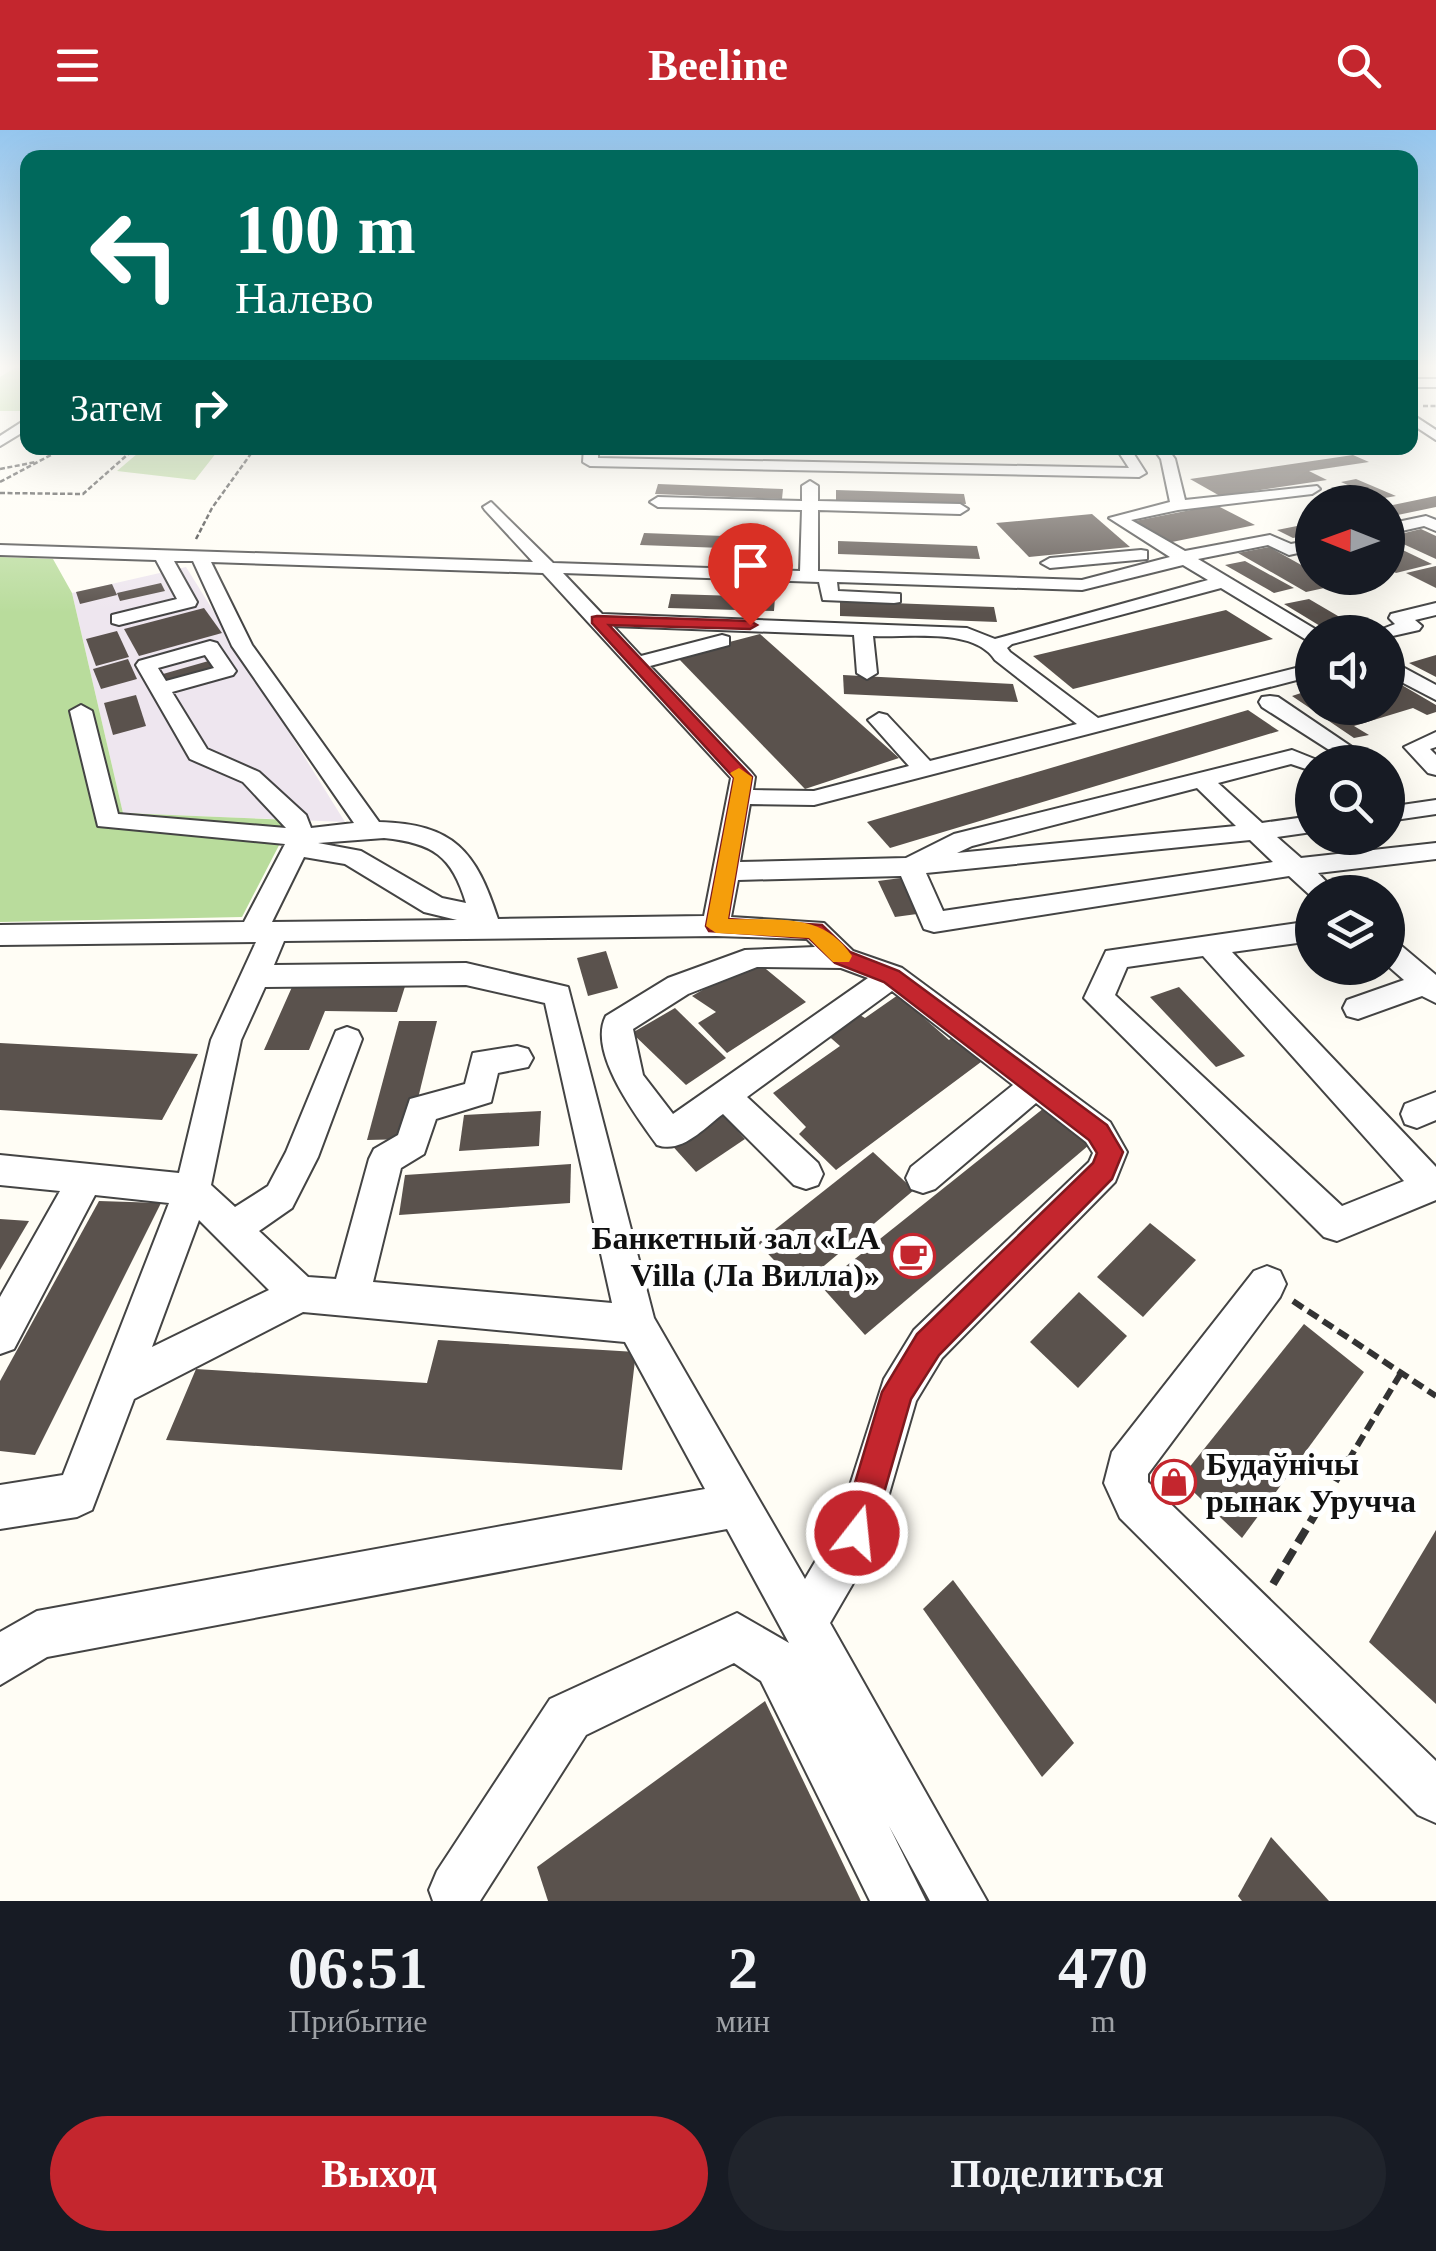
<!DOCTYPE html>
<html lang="ru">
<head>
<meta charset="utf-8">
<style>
  :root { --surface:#171b24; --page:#20242c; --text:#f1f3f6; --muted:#9ea1a6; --accent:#c4262e }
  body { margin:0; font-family:Georgia,serif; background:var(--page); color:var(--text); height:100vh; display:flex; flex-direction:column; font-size:38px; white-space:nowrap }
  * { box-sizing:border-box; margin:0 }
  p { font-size:32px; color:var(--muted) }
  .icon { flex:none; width:55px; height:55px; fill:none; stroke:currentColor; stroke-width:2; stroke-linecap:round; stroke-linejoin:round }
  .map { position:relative; height:1771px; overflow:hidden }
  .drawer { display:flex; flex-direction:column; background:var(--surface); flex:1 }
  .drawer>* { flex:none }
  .hud { position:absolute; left:20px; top:20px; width:1398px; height:305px; border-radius:20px; box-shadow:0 10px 40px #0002; background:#00695c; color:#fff; overflow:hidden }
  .needle { width:65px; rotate:271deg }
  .fabs { position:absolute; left:1295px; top:355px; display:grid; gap:20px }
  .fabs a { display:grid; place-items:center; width:110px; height:110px; border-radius:50%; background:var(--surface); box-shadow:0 10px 40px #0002; font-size:50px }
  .pin { position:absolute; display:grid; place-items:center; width:85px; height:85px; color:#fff; margin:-102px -42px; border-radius:50% 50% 50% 0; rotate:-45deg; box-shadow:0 0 10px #0007 }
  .pin .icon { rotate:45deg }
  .me { position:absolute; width:110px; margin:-55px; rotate:16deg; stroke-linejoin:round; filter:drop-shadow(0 0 8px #0008) }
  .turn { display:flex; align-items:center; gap:35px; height:210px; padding:0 50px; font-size:45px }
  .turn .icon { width:130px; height:130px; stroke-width:2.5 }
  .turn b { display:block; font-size:70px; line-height:85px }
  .then { display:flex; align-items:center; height:95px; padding:0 50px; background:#0003; gap:20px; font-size:38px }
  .eta { display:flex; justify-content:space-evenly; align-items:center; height:170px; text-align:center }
  .eta b { font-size:60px; font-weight:700; line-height:70px }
  .primary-button { display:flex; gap:20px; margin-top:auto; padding:20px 50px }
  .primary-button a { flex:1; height:115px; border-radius:60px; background:var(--accent); color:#fff; font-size:40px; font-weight:700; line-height:115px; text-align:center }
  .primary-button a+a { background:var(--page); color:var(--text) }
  header { display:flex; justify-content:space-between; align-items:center; height:130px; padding:0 50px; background:var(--accent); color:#fff; font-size:45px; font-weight:700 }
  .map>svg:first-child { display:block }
  .industrial { fill:#eee6ef }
  .forest { fill:#b9dc9c }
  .building { fill:#5a524d }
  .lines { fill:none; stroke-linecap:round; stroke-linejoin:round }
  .minor-casing { stroke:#444; stroke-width:4 }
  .path-far2 { stroke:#333; stroke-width:2.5; stroke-dasharray:5 2.5; stroke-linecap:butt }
  .path-far1 { stroke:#333; stroke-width:6; stroke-dasharray:12 6; stroke-linecap:butt }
  .path { stroke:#333; stroke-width:8; stroke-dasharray:16 8; stroke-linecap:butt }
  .minor { fill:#fff; fill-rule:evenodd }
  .route { fill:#c4262e; stroke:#7f191e; stroke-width:2.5 }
  .slow { fill:#f59e0b }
  .labels { text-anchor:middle; stroke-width:10; stroke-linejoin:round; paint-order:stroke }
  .near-poi-label { font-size:32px; font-weight:bold; fill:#111; stroke:#fff; text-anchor:end }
</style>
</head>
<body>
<header><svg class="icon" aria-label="menu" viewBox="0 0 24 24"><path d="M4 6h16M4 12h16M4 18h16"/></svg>Beeline<svg class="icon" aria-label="search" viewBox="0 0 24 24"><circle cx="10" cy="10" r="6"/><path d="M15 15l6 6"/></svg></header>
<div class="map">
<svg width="1436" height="1771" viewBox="0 0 1436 1771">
  <rect width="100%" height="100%" fill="#fffdf5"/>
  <polygon class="industrial" points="186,437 345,692 123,683 72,463"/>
  <g class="forest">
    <polygon points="18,236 27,236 27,281 0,281 0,247"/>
    <polygon points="144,318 220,318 195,350 117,341"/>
    <polygon points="0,427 53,429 72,463 123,683 292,690 242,787 0,792"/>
  </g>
  <g class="building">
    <polygon points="1353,325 1369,332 1309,341 1327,350 1220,366 1190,349"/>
    <polygon points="1356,349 1396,366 1379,369 1341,352"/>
    <polygon points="658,354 783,359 782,369 655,364"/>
    <polygon points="836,360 964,364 966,374 836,370"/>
    <polygon points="1436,366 1436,377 1388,387 1388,376"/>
    <polygon points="1216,375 1255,395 1172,412 1135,391"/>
    <polygon points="1092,384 1130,417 1029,427 996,393"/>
    <polygon points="1312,393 1312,404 1293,408 1277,400"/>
    <polygon points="1421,399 1436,406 1436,429 1388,407"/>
    <polygon points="644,403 780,408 778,420 640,415"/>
    <polygon points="838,411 977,416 980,429 838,424"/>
    <polygon points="1388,413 1432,434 1396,443 1388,439"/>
    <polygon points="1269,417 1312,441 1312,448 1324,448 1338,455 1306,462 1238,423"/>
    <polygon points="1245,431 1294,458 1274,463 1225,435"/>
    <polygon points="1436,436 1436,458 1406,443"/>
    <polygon points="161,453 165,461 120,471 117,463"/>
    <polygon points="112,454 117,465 80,474 76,462"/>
    <polygon points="671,464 775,467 774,481 668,478"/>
    <polygon points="1309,469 1355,496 1330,502 1284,474"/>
    <polygon points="840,471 994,477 997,492 840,486"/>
    <polygon points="204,478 222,503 139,526 124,499"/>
    <polygon points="1226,480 1273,509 1073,559 1033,526"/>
    <polygon points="117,501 129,527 96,536 86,509"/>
    <polygon points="760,504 899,628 805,659 676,526"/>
    <polygon points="1436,525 1436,547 1409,533"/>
    <polygon points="128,529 137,549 101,559 93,539"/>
    <polygon points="212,530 218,538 168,553 163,544"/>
    <polygon points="843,545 1013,554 1018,572 844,564"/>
    <polygon points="1388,547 1436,575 1436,582 1427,585 1413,578 1354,596 1369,605 1354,608 1292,566 1307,561 1296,554 1312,549 1312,578 1388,578"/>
    <polygon points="136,565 146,596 113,605 104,573"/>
    <polygon points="1248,580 1279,601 890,718 867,692"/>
    <polygon points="901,748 917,784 895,787 878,751"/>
    <polygon points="606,821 618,858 588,866 577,828"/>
    <polygon points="755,830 806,872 727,923 698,893 716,882 692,866"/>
    <polygon points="364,849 407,850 397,882 325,881 309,920 264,920 292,857 361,857"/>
    <polygon points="1179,857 1245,926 1216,937 1150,867"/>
    <polygon points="898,865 949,910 960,902 989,926 836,1040 799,1004 806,997 773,963 840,916 824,902 855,882 865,888"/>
    <polygon points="675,878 726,928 686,955 632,903"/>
    <polygon points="399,891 437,891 408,1009 367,1010"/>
    <polygon points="0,913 198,924 162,990 0,980"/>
    <polygon points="1044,978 1089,1015 865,1205 821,1156"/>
    <polygon points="718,979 745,1009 696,1042 668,1011"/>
    <polygon points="541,981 539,1016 459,1021 464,985"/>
    <polygon points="873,1022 914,1060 799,1157 758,1113"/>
    <polygon points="571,1034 570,1073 399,1085 405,1045"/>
    <polygon points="99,1071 161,1073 35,1325 0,1321 0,1251"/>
    <polygon points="0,1089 29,1091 0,1140"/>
    <polygon points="1150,1093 1196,1130 1143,1187 1097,1147"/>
    <polygon points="1079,1162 1127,1206 1078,1258 1030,1212"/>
    <polygon points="1304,1194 1364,1242 1242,1408 1180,1349"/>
    <polygon points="438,1210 636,1222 622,1340 166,1310 196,1239 427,1253"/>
    <polygon points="1436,1400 1436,1574 1369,1512"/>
    <polygon points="953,1450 1074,1613 1042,1647 923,1479"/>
    <polygon points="765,1571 861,1771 548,1771 537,1737"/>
    <polygon points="1271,1707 1329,1771 1242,1771 1238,1766"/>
  </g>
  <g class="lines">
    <defs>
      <g id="minor">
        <rect x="1410" y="249" width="26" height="8"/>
        <polygon points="1410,283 1436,300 1436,310 1410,293"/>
        <polygon points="28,288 28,299 0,316 0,306"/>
        <polygon points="584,318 598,318 598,328 1129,338 1116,318 1130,318 1146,343 1139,347 590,336 583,332"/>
        <path d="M1153,318H1167L1175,329L1185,370L1317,356L1320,359L1312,364L1178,380L1131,390L1185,421L1270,405L1291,414L1312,410V420L1289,425L1268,415L1198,429L1320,502H1312V511L1305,509L1221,458L1012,514L1007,518L1010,522L1098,588L1312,534V546L814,675L750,674L740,732L906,728L954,704L1292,620L1322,632H1312V641L1291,634L1218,653L1262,693L1312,686V702L1277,707L1301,728L1436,713V729L1318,743L1336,762H1312V767L1289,746L934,802L924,799L901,746L738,750L731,787L824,793L853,821L902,838L1110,992L1127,1022L1115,1052L942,1228L916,1271L873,1419L830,1493L987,1771H930L889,1696L926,1771H870L761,1551L734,1533L586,1605L480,1771H433L429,1760L437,1741L550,1569L737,1483L789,1513L727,1399L47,1527L0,1555V1502L37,1481L705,1359L625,1212L303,1182L134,1269L92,1380L77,1387L0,1399V1355L63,1345L169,1073L95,1065L14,1219L0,1224V1167L60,1061L0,1055V1025L179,1043L211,910L256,812L0,815V795L244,792L285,714L98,696L70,581L81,575L92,581L118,684L286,698L243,652L190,629L136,535L139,531L210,511L217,513L236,541L233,545L172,562L207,619L259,642L306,685L311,698L354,693L232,516L193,431H174L197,472L195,476L119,495L112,493V485L177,469L156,430L0,425V415L533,432L485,380L483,377L491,372L553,433L800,441L802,380L658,377L650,372L658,367L802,371V356L810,351L818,356V371L960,374L968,379L960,384L818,380V441L1082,450L1170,427L1109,388L1170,372L1161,329ZM211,432L543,443L731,648L704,786L498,789C476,721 454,694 379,692L252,515ZM1183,435L1208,450L995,509L967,498L602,484L563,443L819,452L823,470L894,473L900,472V464L838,461L837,452L1082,460ZM613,496L854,505L857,543L867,549L877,543L873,506C908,508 974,497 995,530L1077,594L930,631L887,585L879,583L868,590L909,636L814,661L753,660L755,647L751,642L650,536L729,515V507L722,505L641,526ZM205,525L214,538L166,551L158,538ZM1197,658L1236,696L957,723L972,716ZM384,708C433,713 452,726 466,773L442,768L361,721L318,713ZM1250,710L1273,732L943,781L926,743ZM304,727L345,734L424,782L457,790L272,792ZM716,806L807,809L815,817L745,820L668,848L606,886C587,922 637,987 657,1015C682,1024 704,998 723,984L794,1055L806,1059L818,1055L823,1044L818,1033L747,967L892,861L1013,955L911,1037L906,1048L911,1059L923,1063L935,1059L1036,973L1086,1012L1093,1023L1089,1032L914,1200L884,1249L838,1393L805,1449L654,1188L568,857L466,833L274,835L284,811ZM757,837L841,838L868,848L673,984L643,945L633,899L688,864ZM466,855L545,873L612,1173L373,1152L401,1038L424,1024L436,989L491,972L498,943L528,937L533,928L528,919L517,916L473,923L465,954L410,969L398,1005L374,1019L369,1029L336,1149L308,1147L259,1101L292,1078L318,1027L362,909L358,901L347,897L336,901L286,1022L268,1056L235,1077L211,1055L241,910L265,857ZM199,1090L269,1160L152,1217Z"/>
        <polygon points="1426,386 1436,390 1436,401 1424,396 1388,404 1388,394"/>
        <polygon points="1141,420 1147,421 1147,429 1050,438 1041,433 1050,428"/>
        <polygon points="1436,473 1436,485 1415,490 1422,496 1419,500 1388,507 1388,502 1375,502 1395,494 1389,488 1391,484"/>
        <polygon points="1388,533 1397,534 1436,555 1436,570 1388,545"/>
        <polygon points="1270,566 1278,567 1374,632 1348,632 1262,577 1259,572 1262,567"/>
        <polygon points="1436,602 1436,617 1430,619 1436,625 1436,645 1428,643 1404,617"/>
        <polygon points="1436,670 1436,684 1388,691 1388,677"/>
        <path d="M1312,791V811L1232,822L1436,1037V1070L1337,1111L1324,1107L1084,868L1106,821ZM1203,826L1404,1051L1342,1076L1115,865L1127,837Z"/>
        <polygon points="1388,810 1398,813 1436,845 1436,873 1422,866 1358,889 1347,886 1343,878 1347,870 1404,850 1388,836"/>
        <polygon points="1436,962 1436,990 1417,998 1405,994 1401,984 1405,974"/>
        <polygon points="1267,1136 1280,1141 1286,1154 1280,1167 1148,1344 1148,1352 1436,1631 1436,1693 1418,1685 1120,1388 1104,1353 1112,1322 1254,1141"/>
      </g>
    </defs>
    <use href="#minor" class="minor-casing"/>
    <g class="path-far2">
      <polyline points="1423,276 1436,276"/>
      <polyline points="0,339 36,332"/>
      <polyline points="0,352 64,318"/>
      <polyline points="0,363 83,364 135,318"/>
      <polyline points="196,409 212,378 255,318"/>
    </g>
    <g class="path-far1">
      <polyline points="1293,1171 1436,1266"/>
      <polyline points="1348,1331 1401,1243"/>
    </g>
    <polyline class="path" points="1273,1454 1349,1328"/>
    <use href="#minor" class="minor"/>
  </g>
  <linearGradient id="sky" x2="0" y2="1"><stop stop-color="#95c6ee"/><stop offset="0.49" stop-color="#fffefa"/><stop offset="1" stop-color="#fffefa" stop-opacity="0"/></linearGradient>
  <rect width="1436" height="483" fill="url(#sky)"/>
  <polygon class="route" points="597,486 750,491 757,495 750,499 609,495 752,647 728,789 822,795 850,822 899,841 1107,995 1123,1022 1112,1049 939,1225 911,1269 869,1415 857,1420 845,1415 840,1403 882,1262 917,1204 1093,1033 1097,1023 1089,1010 884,852 835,833 809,808 709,801 706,796 734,648 592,493 592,487"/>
  <path class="slow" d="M739,638L752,647L728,789C776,791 822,781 852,826L849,832H833L809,808L716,803L706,796L734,648L730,643Z"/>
  <defs>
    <symbol id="cafe-ring" viewBox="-11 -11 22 22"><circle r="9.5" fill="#fff" stroke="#c4262e" stroke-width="1.5"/><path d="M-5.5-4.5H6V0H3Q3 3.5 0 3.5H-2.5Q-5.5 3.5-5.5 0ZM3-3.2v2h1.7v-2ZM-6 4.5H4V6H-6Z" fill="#c4262e"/></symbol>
    <symbol id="shop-ring" viewBox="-11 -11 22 22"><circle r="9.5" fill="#fff" stroke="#c4262e" stroke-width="1.5"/><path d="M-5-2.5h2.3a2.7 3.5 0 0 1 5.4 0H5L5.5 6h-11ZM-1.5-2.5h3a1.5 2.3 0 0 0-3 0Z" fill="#c4262e"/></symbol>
  </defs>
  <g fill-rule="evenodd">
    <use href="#cafe-ring" x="888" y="1101" width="50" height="50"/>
    <use href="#shop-ring" x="1149" y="1327" width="50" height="50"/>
  </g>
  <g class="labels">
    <g class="near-poi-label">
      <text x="880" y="1119">Банкетный зал «LA<tspan x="880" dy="37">Villa (Ла Вилла)»</tspan></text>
      <text x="1206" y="1345" text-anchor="start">Будаўнічы<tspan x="1206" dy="37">рынак Уручча</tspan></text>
    </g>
  </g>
</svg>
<div class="fabs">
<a><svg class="needle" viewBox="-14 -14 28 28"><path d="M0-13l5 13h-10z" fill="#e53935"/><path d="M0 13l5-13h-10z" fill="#9ea1a6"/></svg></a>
<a><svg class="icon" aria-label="sound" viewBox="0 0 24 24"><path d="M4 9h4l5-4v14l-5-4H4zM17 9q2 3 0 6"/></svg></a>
<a><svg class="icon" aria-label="search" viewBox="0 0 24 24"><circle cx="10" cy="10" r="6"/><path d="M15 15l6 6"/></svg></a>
<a><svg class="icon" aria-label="layers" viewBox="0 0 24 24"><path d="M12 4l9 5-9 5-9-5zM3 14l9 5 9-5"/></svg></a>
</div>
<div class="pin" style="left:750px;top:495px;background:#d93025"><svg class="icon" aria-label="arrive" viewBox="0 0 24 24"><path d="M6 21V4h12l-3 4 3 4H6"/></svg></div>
<svg class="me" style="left:857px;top:1403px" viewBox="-20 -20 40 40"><circle r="17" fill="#c4262e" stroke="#fff" stroke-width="3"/><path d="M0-11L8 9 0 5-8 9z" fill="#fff"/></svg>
<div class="hud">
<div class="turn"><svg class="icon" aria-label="left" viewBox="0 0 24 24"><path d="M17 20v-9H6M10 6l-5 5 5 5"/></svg><div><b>100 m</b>Налево</div></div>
<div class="then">Затем<svg class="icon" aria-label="right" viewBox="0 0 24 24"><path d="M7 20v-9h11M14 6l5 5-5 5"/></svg></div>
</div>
</div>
<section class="drawer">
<div class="eta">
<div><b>06:51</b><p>Прибытие</p></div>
<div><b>2</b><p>мин</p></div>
<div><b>470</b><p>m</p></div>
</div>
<div class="primary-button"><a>Выход</a><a>Поделиться</a></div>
</section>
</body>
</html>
